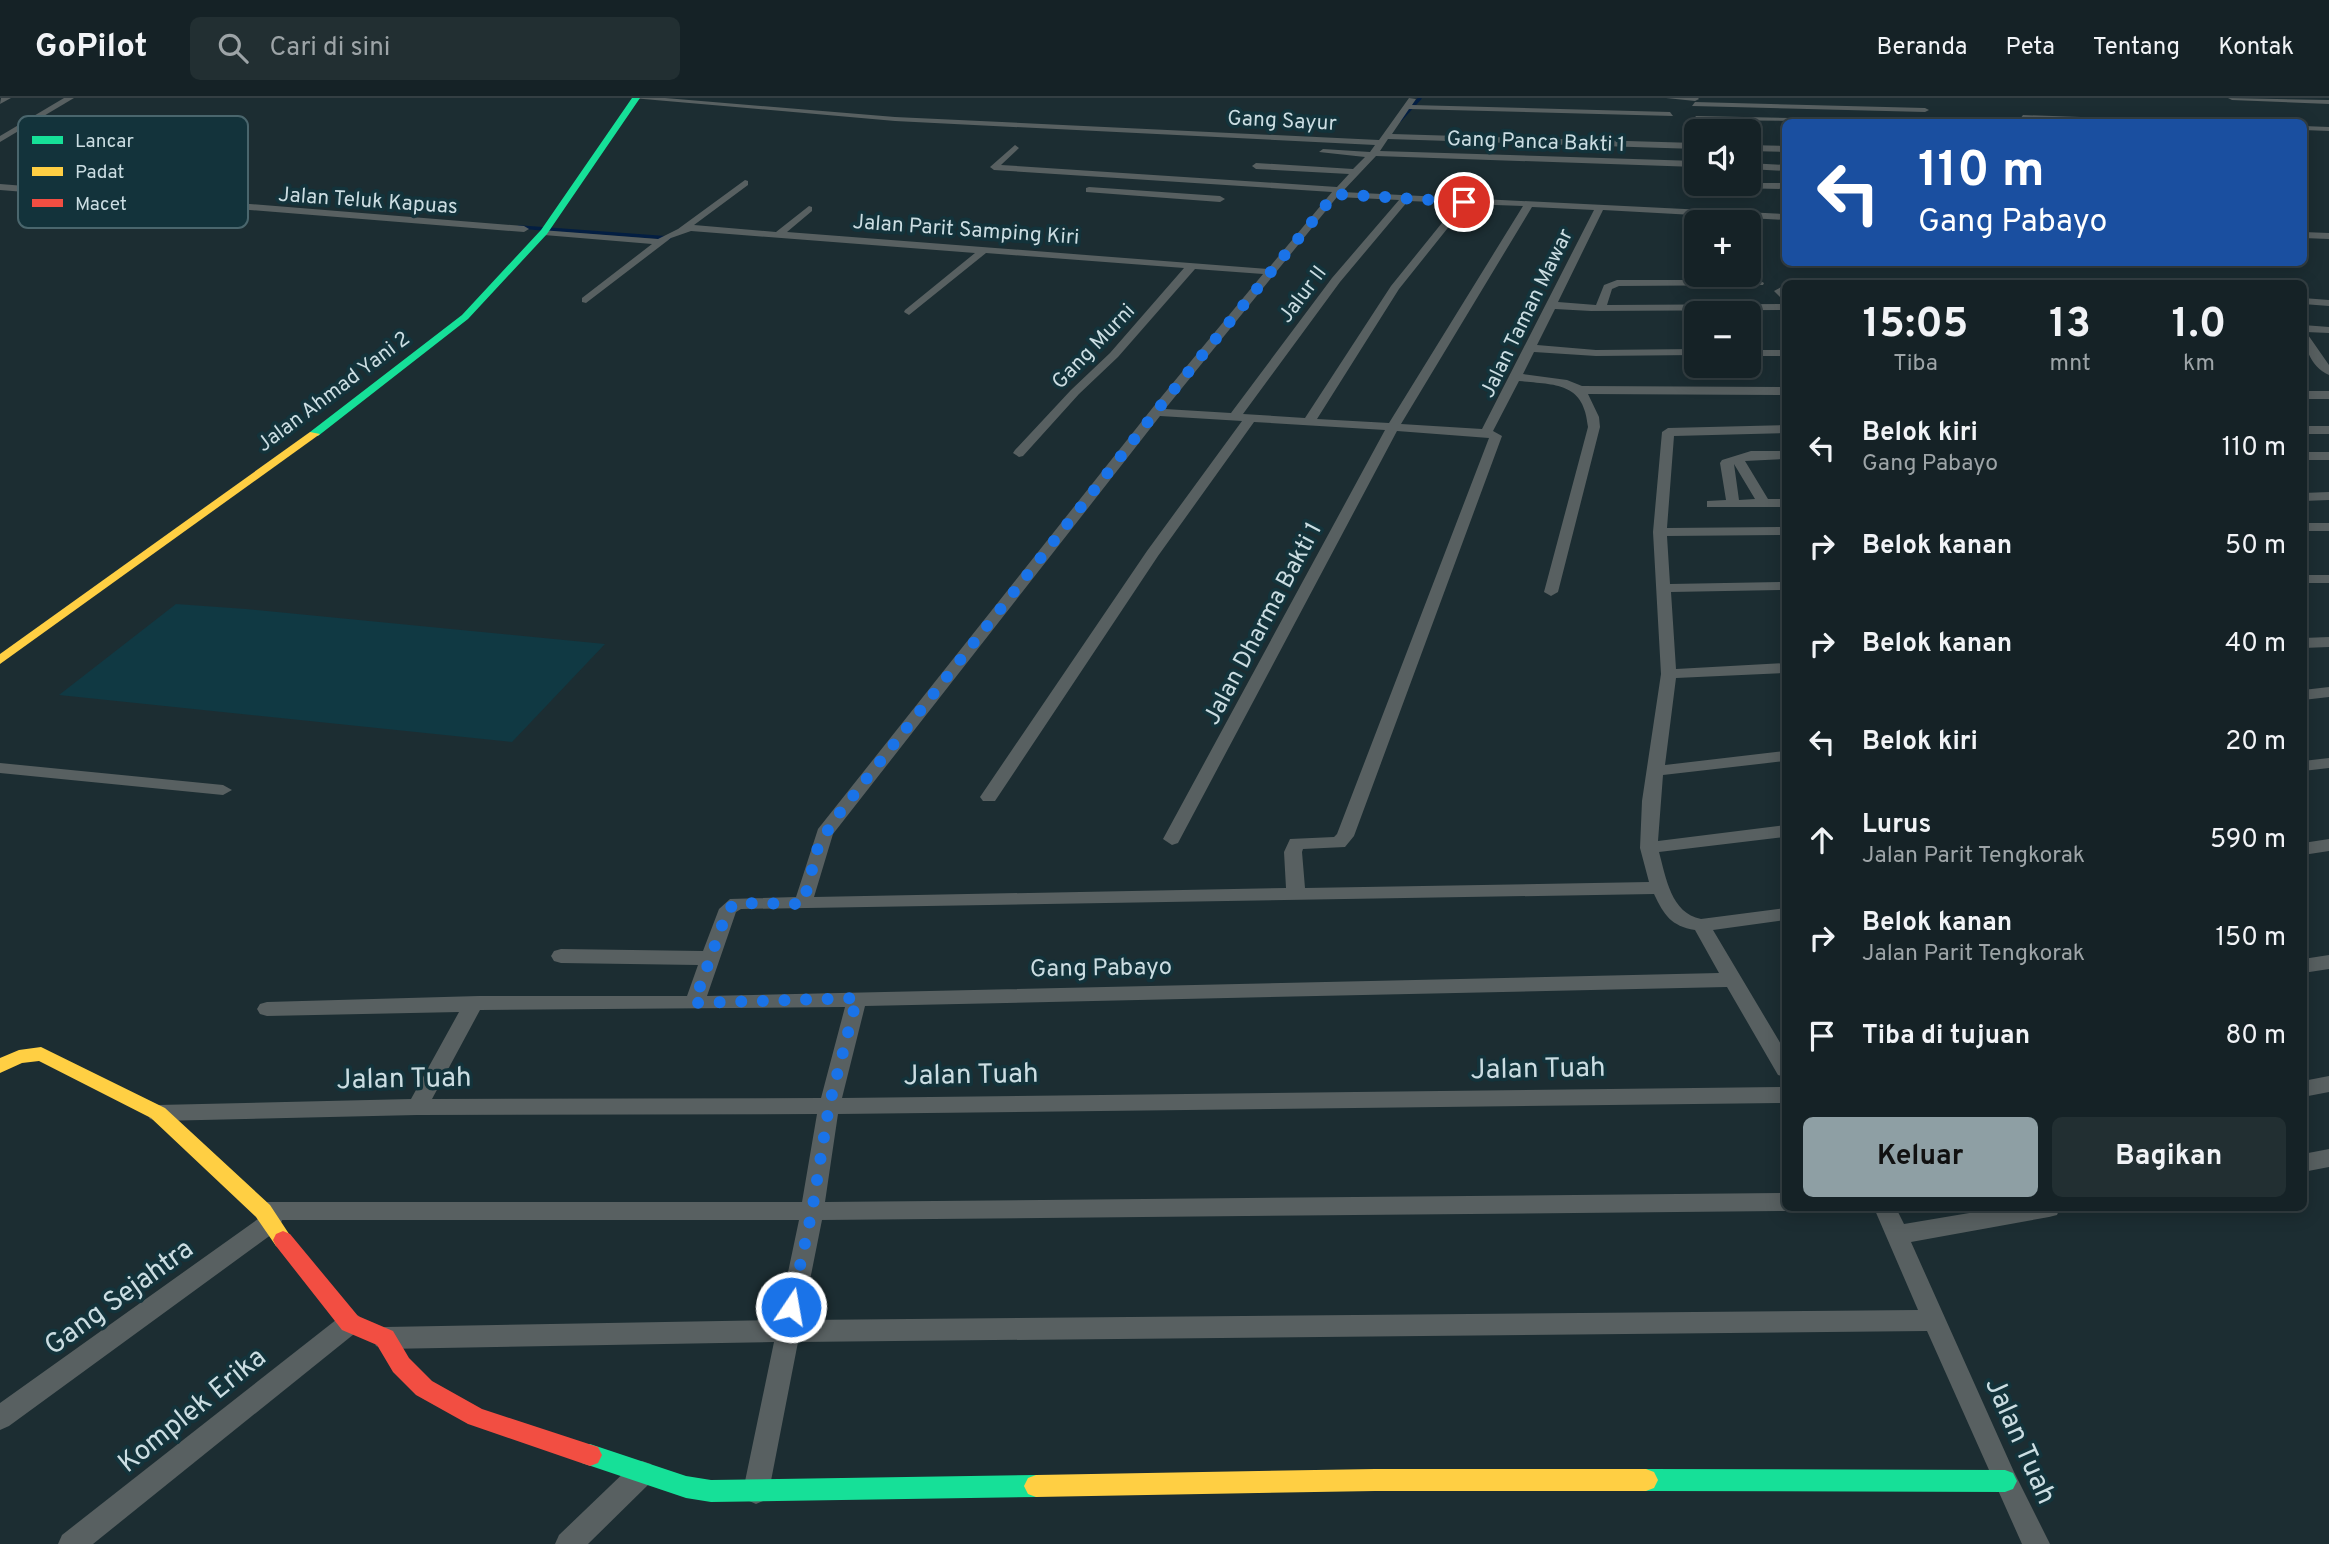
<!DOCTYPE html>
<html lang="id">
<head>
<meta charset="utf-8">
<style>
  :root { --surface:#152226; --page:#222f32; --text:#f1f3f6; --muted:#9da4a7; --line:#343f43; --accent:#8e9fa4 }
  body { margin:0; font-family:Overpass,sans-serif; background:var(--page); color:var(--text); height:100vh; display:flex; flex-direction:column; font-size:26px; white-space:nowrap }
  * { box-sizing:border-box; margin:0 }
  p { font-size:23px; color:var(--muted) }
  .icon { flex:none; width:38px; height:38px; fill:none; stroke:currentColor; stroke-width:2; stroke-linecap:round; stroke-linejoin:round }
  .map { position:relative; flex:1; overflow:hidden }
  .side { position:absolute; left:1782px; top:182px; width:525px; height:931px; display:flex; flex-direction:column; background:var(--surface); border-radius:10px; box-shadow:0 4px 18px #0003,0 0 0 2px var(--line) }
  .side>* { flex:none }
  .top-card { position:absolute; left:1782px; top:21px; width:525px; height:147px; border-radius:10px; box-shadow:0 4px 18px #0003,0 0 0 2px var(--line); background:#1a4fa0; color:#fff; overflow:hidden }
  .buttons { position:absolute; left:1684px; top:21px; display:grid; gap:14px }
  .buttons a { display:grid; place-items:center; width:77px; height:77px; border-radius:10px; background:var(--surface); box-shadow:0 4px 18px #0003,0 0 0 2px var(--line); font-size:35px }
  .pin { position:absolute; display:grid; place-items:center; width:60px; height:60px; color:#fff; margin:-30px; border:4px solid #fff; border-radius:50%; box-shadow:0 2px 7px #0007 }
  .me { position:absolute; width:77px; margin:-38px; rotate:12deg; stroke-linejoin:round; filter:drop-shadow(0 0 5px #0008) }
  .turn { display:flex; align-items:center; gap:24px; height:147px; padding:0 21px; font-size:32px }
  .turn .icon { width:91px; height:91px; stroke-width:2.5 }
  .turn b { display:block; font-size:49px; line-height:60px }
  .eta { display:flex; justify-content:space-evenly; align-items:center; height:119px; text-align:center }
  .eta b { font-size:42px; font-weight:700; line-height:49px }
  .primary-button { display:flex; gap:14px; margin-top:auto; padding:14px 21px }
  .primary-button a { flex:1; height:80px; border-radius:10px; background:var(--accent); color:#111; font-size:28px; font-weight:700; line-height:80px; text-align:center }
  .primary-button a+a { background:var(--page); color:var(--text) }
  ul { padding:0; list-style:none }
  li { display:flex; align-items:center; gap:21px; height:98px; padding:0 21px }
  li div { flex:1 }
  li b { display:block; font-size:26px }
  li em { font-style:normal }
  header { display:flex; align-items:center; gap:42px; box-sizing:border-box; height:98px; padding:0 35px; background:var(--surface); border-bottom:2px solid var(--line) }
  header strong { font-size:33px }
  nav { display:flex; gap:38px; margin-inline-start:auto; font-size:24px }
  .search { width:490px; height:63px; background:var(--page); display:flex; align-items:center; gap:18px; box-sizing:border-box; padding:0 24px; border-radius:10px; color:var(--muted); font-size:26px }
  .map>svg:first-child { display:block }
  .built { fill:#103943 }
  .lines { fill:none; stroke-linecap:round; stroke-linejoin:round }
  .stream { stroke:#031e42; stroke-width:3.5 }
  .street { fill:#586061; fill-rule:evenodd }
  .fast { fill:#16e098; fill-rule:evenodd }
  .slow { fill:#ffcf43; fill-rule:evenodd }
  .jam { fill:#f24e42; fill-rule:evenodd }
  .route { stroke:#1a73e8; stroke-width:12; stroke-dasharray:0 21.6 }
  .labels { text-anchor:middle; stroke-width:7; stroke-linejoin:round; paint-order:stroke }
  .far-street-label { font-size:21px; fill:#cbdde2; stroke:#13333b }
  .street-label { font-size:24px; fill:#cbdde2; stroke:#13333b }
  .near-street-label { font-size:28px; fill:#cbdde2; stroke:#13333b }
  .key { fill:#13333b; stroke:#4a666d; stroke-width:2 }
  .key-label { font-size:19px; fill:#cbdde2 }
</style>
</head>
<body>
<header>
<strong>GoPilot</strong>
<div class="search"><svg class="icon" aria-label="search" viewBox="0 0 24 24"><circle cx="10" cy="10" r="6"/><path d="M15 15l6 6"/></svg>Cari di sini</div>
<nav><a>Beranda</a><a>Peta</a><a>Tentang</a><a>Kontak</a></nav>
</header>
<div class="map">
<svg width="2329" height="1446" viewBox="0 0 2329 1446">
  <rect width="100%" height="100%" fill="#1c2d32"/>
  <polygon class="built" points="176,506 246,511 605,546 512,644 59,597"/>
  <g class="lines">
    <g class="stream">
      <polyline points="1400,22 1420,0"/>
      <polyline points="519,129 669,140"/>
    </g>
    <g class="street">
      <polygon points="1,0 11,0 0,6"/>
      <polygon points="64,0 74,0 0,44 0,38"/>
      <path d="M632,0H665L895,19L1379,42L1409,0L1416,1L1412,7L1670,14L1673,18L1409,11L1392,36L1696,45V51L1388,41L1380,53L1696,63V69L1376,58L1342,94L1785,116V122L1603,112L1558,204L1596,207L1604,187L1617,182H1759L1764,185L1763,187L1619,188L1612,191L1607,207L1785,206V212L1591,213L1555,211L1537,247L1596,252L1696,251V257L1596,258L1534,254L1523,276L1567,282L1582,288L1785,289V297L1588,296L1599,319L1600,329L1558,494L1551,498L1544,494L1588,329C1584,284 1556,287 1519,283L1493,333L1502,338L1354,738L1345,749L1303,751L1302,754L1305,790L1649,784L1640,750L1642,703L1661,576L1653,434L1662,334L1668,330L1785,327V335L1674,338L1667,430L1785,429V437L1667,438L1670,486L1785,484V492L1671,494L1676,571L1785,565V575L1676,580L1665,667L1785,653V663L1663,677L1658,743L1785,727V739L1659,754C1666,780 1671,815 1701,821L1785,810V822L1713,832L1785,953V979L1778,977L1727,889L865,908L842,1000L1785,989V1005L838,1016L825,1104L1785,1095V1110H1793L1785,1113L822,1122L802,1222L1918,1212L1874,1110H1896L1904,1126L1999,1110H2060L2057,1117L2049,1119L1911,1144L2014,1374L2050,1446H2022L1927,1233L798,1244L769,1393L765,1402L756,1406L747,1402L743,1393L774,1244L385,1251L376,1248L373,1240L376,1232L385,1229L778,1222L799,1122H282L279,1131L9,1328L0,1332V1305L258,1121L252,1113L255,1106L263,1104H802L817,1016L417,1017L158,1023L150,1021L147,1015L150,1009L158,1007L411,1001L459,914L267,918L260,916L257,911L260,906L267,904L479,898H687L698,867L561,865L554,863L551,858L554,853L561,851L703,853L719,811L730,801L796,799L818,731L1158,303L1263,176L1195,171L1118,259L1079,296L1023,358L1019,359L1013,355L1015,352L1071,292L1110,255L1184,170L986,155L909,217L904,214L905,212L975,155L691,133L671,140L586,205L582,204V200L652,146L544,137L541,136V132L658,141L678,131L745,82L748,83V87L694,127L776,134L809,108L812,109V113L787,134L1268,171L1332,94L994,72L990,69L1015,47L1019,50L1001,67L1337,89L1349,76L1256,71L1252,68L1256,65L1353,71L1365,59L1319,54L1323,51L1370,54L1375,47L895,23ZM1337,99L1399,102L1332,180L1231,315L1165,311ZM1408,103L1458,105L1391,188L1305,320L1243,316L1340,184ZM1467,106L1523,108L1389,325L1317,321L1399,191ZM1532,109L1594,112L1482,331L1401,326ZM1160,318L1242,323L1147,453L980,699L983,703H995L1158,458L1254,324L1385,332L1163,741L1172,747L1178,745L1397,333L1489,340L1337,736L1334,739L1290,741L1284,754L1286,790L814,799L833,736ZM1654,796C1664,817 1671,828 1695,832L1719,875L707,898L736,814L741,811ZM845,909L821,1000L432,1001L480,912Z"/>
      <polygon points="1666,0 1698,0 1699,1 1695,3"/>
      <polygon points="2228,0 2329,2 2329,6 2232,2"/>
      <polygon points="1695,4 1925,10 1929,12 1925,14 1692,8"/>
      <polygon points="2023,17 2165,22 2169,24 2020,21"/>
      <polygon points="1696,18 1892,22 1896,24 1693,22"/>
      <polygon points="2303,28 2329,29 2329,33 2303,32"/>
      <polygon points="1748,47 1785,48 1785,54 1748,53"/>
      <polygon points="1748,65 1785,67 1785,73 1748,71"/>
      <polygon points="1748,85 1785,85 1785,91 1735,90 1731,87"/>
      <polygon points="0,86 524,128 529,131 524,134 0,92"/>
      <polygon points="1089,89 1220,98 1225,101 1220,104 1086,94 1086,90"/>
      <polygon points="2303,134 2329,135 2329,141 2303,140"/>
      <polygon points="1785,187 1785,204 1774,193"/>
      <polygon points="2303,200 2329,202 2329,208 2303,206"/>
      <path d="M2303,227L2329,229V235L2306,234L2329,267V277C2310,269 2303,246 2303,227Z"/>
      <rect x="1748" y="252" width="37" height="6"/>
      <rect x="2303" y="293" width="26" height="8"/>
      <rect x="2303" y="328" width="26" height="8"/>
      <path d="M1751,353H1785V361L1745,363L1768,401H1785V409H1707V403L1726,402L1720,365L1722,362ZM1734,366L1755,401L1739,402Z"/>
      <rect x="2303" y="354" width="26" height="8"/>
      <polygon points="2329,394 2329,402 2303,403 2303,395"/>
      <rect x="2303" y="425" width="26" height="8"/>
      <rect x="2303" y="477" width="26" height="8"/>
      <polygon points="2329,539 2329,549 2303,550 2303,540"/>
      <polygon points="2329,589 2329,599 2303,602 2303,592"/>
      <polygon points="2329,660 2329,670 2303,673 2303,663"/>
      <polygon points="0,665 223,687 232,692 223,697 0,675"/>
      <polygon points="2329,741 2329,753 2303,757 2303,745"/>
      <polygon points="2329,857 2329,871 2303,875 2303,861"/>
      <polygon points="2329,978 2329,994 2303,999 2303,983"/>
      <polygon points="2329,1051 2329,1069 2303,1074 2303,1056"/>
      <polygon points="350,1214 359,1218 362,1225 359,1232 93,1446 58,1446 62,1437 341,1218"/>
      <polygon points="642,1363 651,1366 655,1375 651,1384 588,1446 555,1446 559,1437 633,1366"/>
    </g>
    <g class="fast">
      <polygon points="632,0 640,0 547,136 468,221 318,338 310,338 310,334 462,217 541,132"/>
      <polygon points="590,1346 686,1378 711,1382 1036,1377 1044,1380 1048,1388 1044,1396 1036,1399 711,1404 686,1400 582,1365 578,1357 582,1349"/>
      <polygon points="1646,1371 2005,1372 2013,1375 2017,1383 2013,1391 2005,1394 1646,1393 1638,1390 1634,1382 1638,1374"/>
    </g>
    <g class="slow">
      <polygon points="310,334 320,336 0,566 0,556"/>
      <polygon points="41,949 165,1010 270,1107 293,1142 290,1148 283,1151 276,1148 256,1119 151,1020 39,963 22,965 0,975 0,960 19,952"/>
      <polygon points="1375,1371 1646,1371 1654,1374 1658,1382 1654,1390 1646,1393 1375,1393 1036,1399 1028,1396 1024,1388 1028,1380 1036,1377"/>
    </g>
    <polygon class="jam" points="283,1133 290,1136 358,1218 393,1233 409,1260 432,1283 482,1311 598,1349 602,1357 598,1365 590,1368 468,1326 416,1297 393,1274 377,1247 342,1232 276,1148 273,1142 276,1136"/>
  </g>
  <g class="lines">
    <polyline class="route" points="791,1209 812,1113 829,1008 857,900 694,905 728,811 737,805 803,806 818,749 834,722 1162,306 1335,96 1464,104"/>
  </g>
  <g class="labels">
    <g class="far-street-label">
      <text transform="translate(1282 22) rotate(3)" y="7">Gang Sayur</text>
      <text transform="translate(1536 43) rotate(2)" y="7">Gang Panca Bakti 1</text>
      <text transform="translate(368 102) rotate(4)" y="7">Jalan Teluk Kapuas</text>
      <text transform="translate(966 131) rotate(4)" y="7">Jalan Parit Samping Kiri</text>
      <text transform="translate(1302 196) rotate(-53)" y="7">Jalur II</text>
      <text transform="translate(1526 215) rotate(-64)" y="7">Jalan Taman Mawar</text>
      <text transform="translate(1093 248) rotate(-46)" y="7">Gang Murni</text>
      <text transform="translate(333 293) rotate(-37)" y="7">Jalan Ahmad Yani 2</text>
    </g>
    <g class="street-label">
      <text transform="translate(1262 525) rotate(-62)" y="8">Jalan Dharma Bakti 1</text>
      <text transform="translate(1101 869) rotate(-1)" y="8">Gang Pabayo</text>
    </g>
    <g class="near-street-label">
      <text transform="translate(1538 969) rotate(-1)" y="10">Jalan Tuah</text>
      <text transform="translate(971 975) rotate(-1)" y="10">Jalan Tuah</text>
      <text transform="translate(404 979) rotate(-1)" y="10">Jalan Tuah</text>
      <text transform="translate(118 1198) rotate(-36)" y="10">Gang Sejahtra</text>
      <text transform="translate(191 1311) rotate(-39)" y="10">Komplek Erika</text>
      <text transform="translate(2022 1342) rotate(66)" y="10">Jalan Tuah</text>
    </g>
  </g>
  <rect x="18" y="18" width="230" height="112" rx="10" class="key"/>
  <rect x="32" y="38" width="31" height="8" fill="#16e098"/>
  <rect x="32" y="69" width="31" height="9" fill="#ffcf43"/>
  <rect x="32" y="101" width="31" height="8" fill="#f24e42"/>
  <g class="key-label">
    <text x="75" y="49">Lancar</text>
    <text x="75" y="80">Padat</text>
    <text x="75" y="112">Macet</text>
  </g>
</svg>
<div class="buttons">
<a><svg class="icon" aria-label="sound" viewBox="0 0 24 24"><path d="M4 9h4l5-4v14l-5-4H4zM17 9q2 3 0 6"/></svg></a>
<a>+</a>
<a>−</a>
</div>
<div class="pin" style="left:1464px;top:104px;background:#d93025"><svg class="icon" aria-label="arrive" viewBox="0 0 24 24"><path d="M6 21V4h12l-3 4 3 4H6"/></svg></div>
<svg class="me" style="left:791px;top:1209px" viewBox="-20 -20 40 40"><circle r="17" fill="#1a73e8" stroke="#fff" stroke-width="3"/><path d="M0-11L8 9 0 5-8 9z" fill="#fff"/></svg>
<div class="top-card">
<div class="turn"><svg class="icon" aria-label="left" viewBox="0 0 24 24"><path d="M17 20v-9H6M10 6l-5 5 5 5"/></svg><div><b>110 m</b>Gang Pabayo</div></div>
</div>
<section class="side">
<div class="eta">
<div><b>15:05</b><p>Tiba</p></div>
<div><b>13</b><p>mnt</p></div>
<div><b>1.0</b><p>km</p></div>
</div>
<ul>
<li><svg class="icon" aria-label="left" viewBox="0 0 24 24"><path d="M17 20v-9H6M10 6l-5 5 5 5"/></svg><div><b>Belok kiri</b><p>Gang Pabayo</p></div><em>110 m</em></li>
<li><svg class="icon" aria-label="right" viewBox="0 0 24 24"><path d="M7 20v-9h11M14 6l5 5-5 5"/></svg><div><b>Belok kanan</b></div><em>50 m</em></li>
<li><svg class="icon" aria-label="right" viewBox="0 0 24 24"><path d="M7 20v-9h11M14 6l5 5-5 5"/></svg><div><b>Belok kanan</b></div><em>40 m</em></li>
<li><svg class="icon" aria-label="left" viewBox="0 0 24 24"><path d="M17 20v-9H6M10 6l-5 5 5 5"/></svg><div><b>Belok kiri</b></div><em>20 m</em></li>
<li><svg class="icon" aria-label="ahead" viewBox="0 0 24 24"><path d="M12 20V5M6 11l6-6 6 6"/></svg><div><b>Lurus</b><p>Jalan Parit Tengkorak</p></div><em>590 m</em></li>
<li><svg class="icon" aria-label="right" viewBox="0 0 24 24"><path d="M7 20v-9h11M14 6l5 5-5 5"/></svg><div><b>Belok kanan</b><p>Jalan Parit Tengkorak</p></div><em>150 m</em></li>
<li><svg class="icon" aria-label="arrive" viewBox="0 0 24 24"><path d="M6 21V4h12l-3 4 3 4H6"/></svg><div><b>Tiba di tujuan</b></div><em>80 m</em></li>
</ul>
<div class="primary-button"><a>Keluar</a><a>Bagikan</a></div>
</section>
</div>
</body>
</html>
